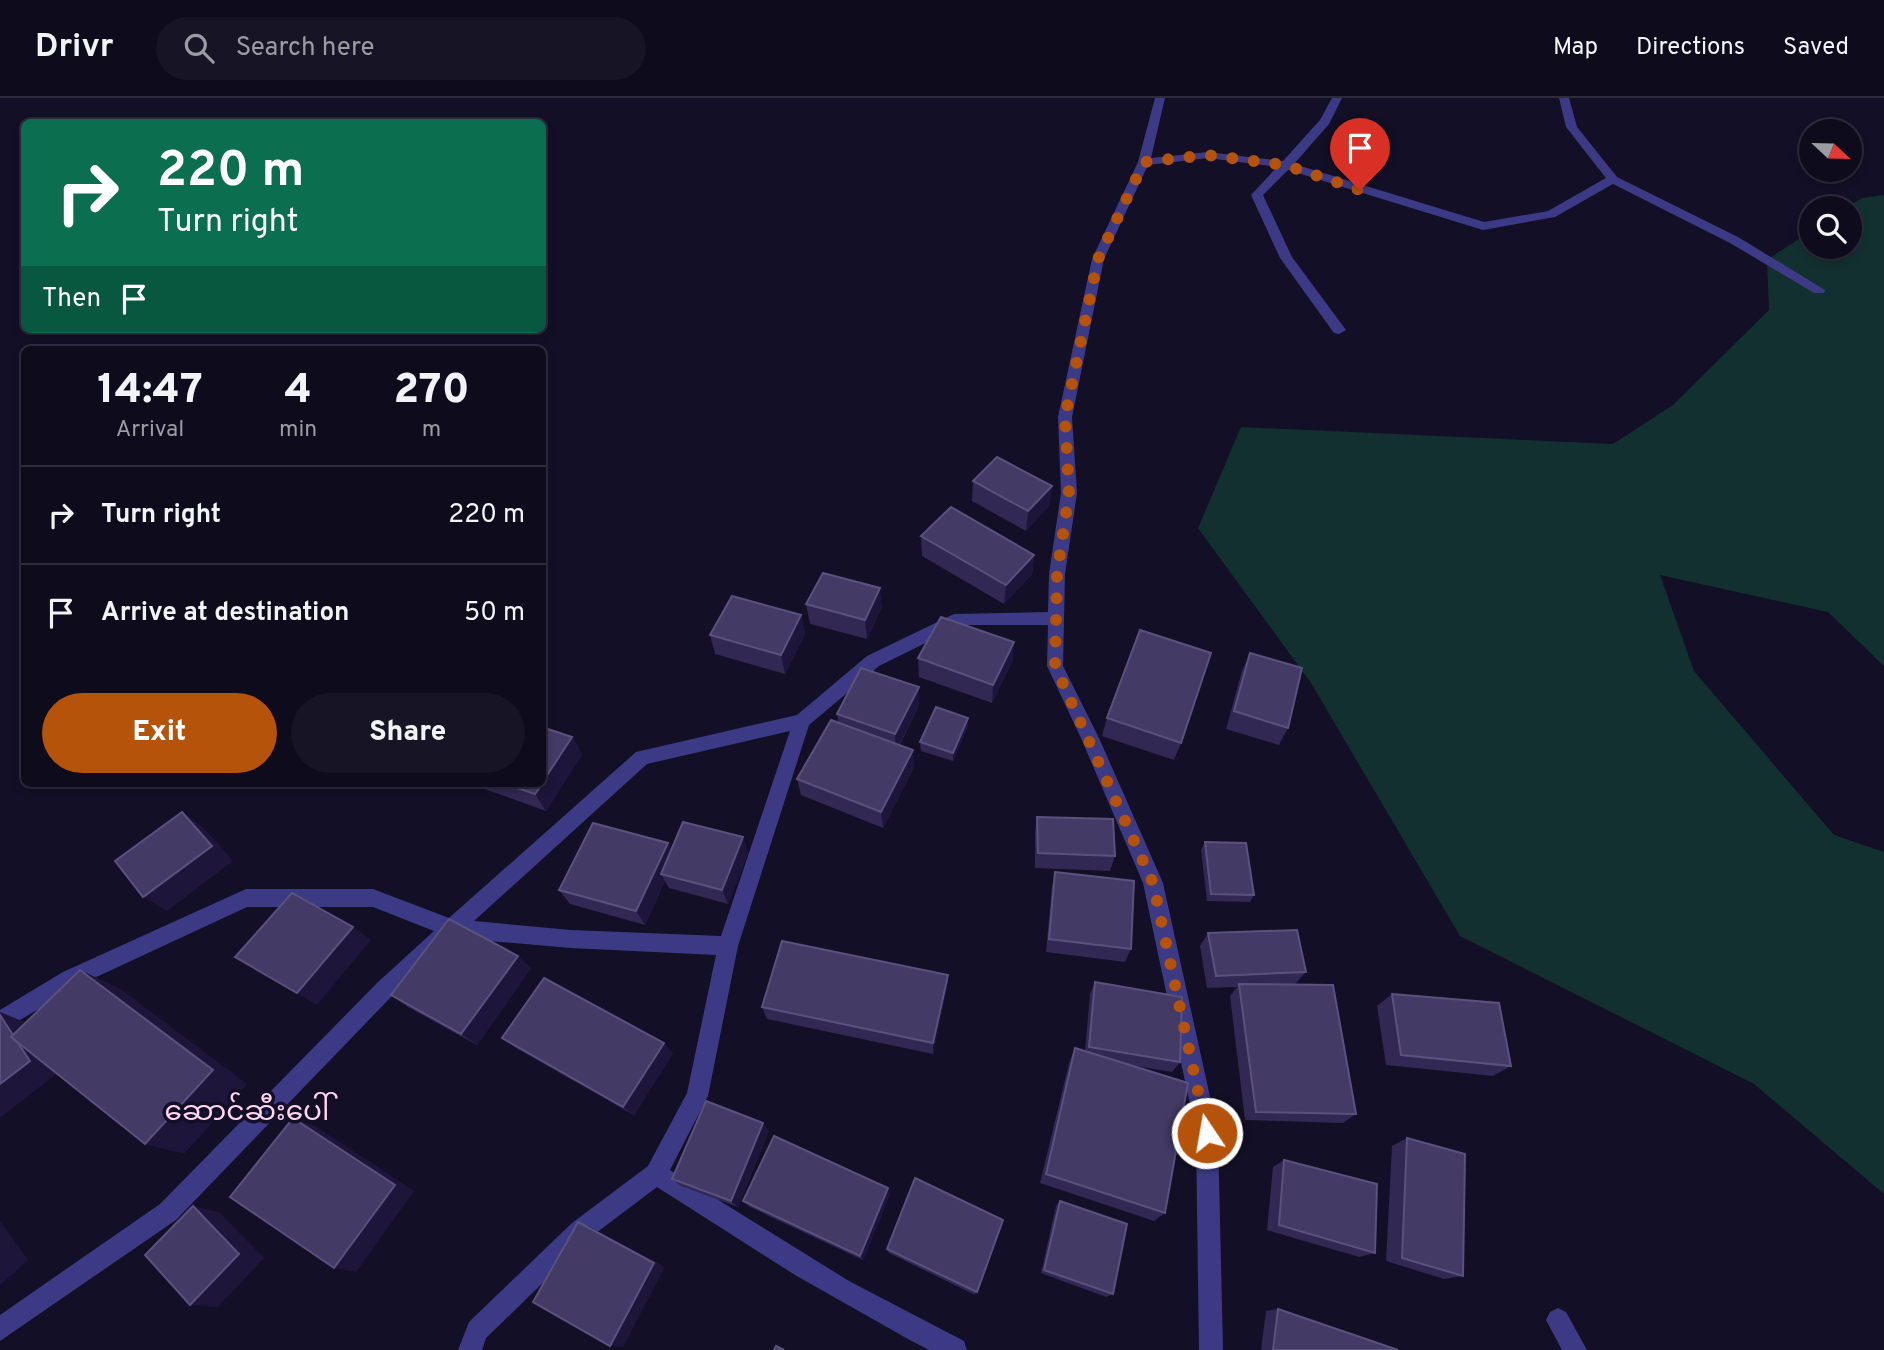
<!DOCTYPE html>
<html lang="en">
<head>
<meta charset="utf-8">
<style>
  :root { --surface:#0e0b1c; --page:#171425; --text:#f1f3f6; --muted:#9b9ba3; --line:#2e2b3b; --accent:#b45309 }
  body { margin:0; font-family:Overpass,"Noto Sans Myanmar",sans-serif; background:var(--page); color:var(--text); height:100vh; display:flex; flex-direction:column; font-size:26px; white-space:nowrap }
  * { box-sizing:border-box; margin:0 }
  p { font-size:23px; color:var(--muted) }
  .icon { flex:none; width:38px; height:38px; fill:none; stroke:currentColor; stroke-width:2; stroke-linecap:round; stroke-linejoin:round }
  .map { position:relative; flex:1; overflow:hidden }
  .drawer { position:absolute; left:21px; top:248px; width:525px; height:441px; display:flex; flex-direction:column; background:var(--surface); border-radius:10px; box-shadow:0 4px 10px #0003,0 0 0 2px var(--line) }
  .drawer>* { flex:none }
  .banner { position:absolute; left:21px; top:21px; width:525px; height:214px; border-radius:10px; box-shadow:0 4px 10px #0003,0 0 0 2px var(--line); background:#0b6e4f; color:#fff; overflow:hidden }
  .needle { width:46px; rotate:112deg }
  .buttons { position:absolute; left:1799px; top:21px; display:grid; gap:14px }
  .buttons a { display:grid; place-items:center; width:63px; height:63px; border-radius:50%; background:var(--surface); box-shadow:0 4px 10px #0003,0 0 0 2px var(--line); font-size:35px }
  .pin { position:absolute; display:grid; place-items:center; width:60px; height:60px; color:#fff; margin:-72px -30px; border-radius:50% 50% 50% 0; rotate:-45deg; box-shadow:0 0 7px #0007 }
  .pin .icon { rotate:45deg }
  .me { position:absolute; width:77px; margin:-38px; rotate:348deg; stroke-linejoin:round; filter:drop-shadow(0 0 5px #0008) }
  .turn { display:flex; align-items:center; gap:24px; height:147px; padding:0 21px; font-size:32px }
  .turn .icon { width:91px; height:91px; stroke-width:2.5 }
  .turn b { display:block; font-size:49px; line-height:60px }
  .then { display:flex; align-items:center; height:66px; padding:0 21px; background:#0003; gap:14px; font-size:26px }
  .eta { display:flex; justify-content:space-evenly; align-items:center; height:119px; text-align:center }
  .eta b { font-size:42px; font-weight:800; line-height:49px }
  .primary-button { display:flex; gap:14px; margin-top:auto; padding:14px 21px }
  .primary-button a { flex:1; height:80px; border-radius:42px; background:var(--accent); color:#fff; font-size:28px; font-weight:800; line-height:80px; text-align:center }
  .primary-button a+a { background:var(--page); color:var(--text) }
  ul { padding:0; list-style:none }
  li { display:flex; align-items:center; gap:21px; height:98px; padding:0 21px; border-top:2px solid var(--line) }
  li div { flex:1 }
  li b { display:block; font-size:26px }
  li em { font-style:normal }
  header { display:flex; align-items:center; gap:42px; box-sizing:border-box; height:98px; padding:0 35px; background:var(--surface); border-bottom:2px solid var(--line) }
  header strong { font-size:33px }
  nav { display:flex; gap:38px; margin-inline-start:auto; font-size:24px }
  .search { width:490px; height:63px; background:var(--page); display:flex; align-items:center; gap:18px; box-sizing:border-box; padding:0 24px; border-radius:38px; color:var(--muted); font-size:26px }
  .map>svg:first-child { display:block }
  .green { fill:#12302f }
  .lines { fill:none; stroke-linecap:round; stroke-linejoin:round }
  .minor { fill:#3d3a85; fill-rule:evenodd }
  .wall { fill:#312854 }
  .shaded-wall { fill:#1d163a }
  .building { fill:#433a66; stroke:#5a527e; stroke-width:2 }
  .route { stroke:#b45309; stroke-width:12; stroke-dasharray:0 21.6 }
  .labels { text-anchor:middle; stroke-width:7; stroke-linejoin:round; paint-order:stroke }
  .near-quarter-label { font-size:28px; fill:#ffd6f0; stroke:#130f26 }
</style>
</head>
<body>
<header>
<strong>Drivr</strong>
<div class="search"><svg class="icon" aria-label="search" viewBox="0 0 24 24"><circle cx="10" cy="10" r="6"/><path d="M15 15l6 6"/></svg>Search here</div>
<nav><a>Map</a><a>Directions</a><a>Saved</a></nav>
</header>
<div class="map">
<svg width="1884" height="1252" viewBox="0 0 1884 1252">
  <rect width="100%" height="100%" fill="#130f26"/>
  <polygon class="green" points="1884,97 1884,568 1828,514 1660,477 1694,573 1834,737 1884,754 1884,1096 1754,986 1460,838 1311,585 1198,430 1241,329 1613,346 1673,307 1769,212 1767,162 1811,133 1811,149 1850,149 1850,110 1846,110 1862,100"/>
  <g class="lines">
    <g class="minor">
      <path d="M1155,0H1165L1151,60L1208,54L1283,63L1320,22L1332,0H1342L1329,26L1294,66L1484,124L1548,113L1606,80L1566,29L1559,0H1569L1577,29L1617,79L1738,139L1825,192L1824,195H1814L1730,145L1613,86L1555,119L1483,132L1288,72L1263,97L1292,159L1346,232L1339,236L1334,235L1280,160L1251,97L1277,69L1208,60L1148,67L1104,161L1072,319L1077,395L1065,476L1063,568L1099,640L1163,785L1218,1035L1223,1252H1199L1196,1035L1143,785L1081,640L1047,568L1048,527H962L879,568L809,627L738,848L708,998L670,1072L849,1183L964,1243L967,1252H929L908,1241L795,1177L657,1089L588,1141L486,1240L482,1252H458L469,1224L572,1125L648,1068L687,995L716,857L571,850L455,840L392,898L176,1122L0,1243V1217L160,1106L378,884L434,833L373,809H247L77,888L0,934V912L63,874L246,791H373L449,820L636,654L797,617L867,558L954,516L1048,514L1049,476L1061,395L1058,319L1092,161L1138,64ZM790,633L721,838L571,832L474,823L647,666Z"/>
      <polygon points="1558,1210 1566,1214 1587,1252 1562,1252 1546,1222 1550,1214"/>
    </g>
  </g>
  <g class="wall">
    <polygon points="973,383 1052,388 1049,408 1026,433 972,403"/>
    <polygon points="921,438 1034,457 1032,476 1004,506 922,458"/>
    <polygon points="806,506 882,509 867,541 810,526"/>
    <polygon points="801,517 805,536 785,576 715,556 710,537"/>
    <polygon points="1250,555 1288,630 1279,647 1226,631 1242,573"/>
    <polygon points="918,560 1013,562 992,605 919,579"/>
    <polygon points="919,589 919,607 900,647 914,669 883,730 801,697 797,681 838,624 837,616"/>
    <polygon points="968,620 968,628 953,663 921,653 920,644"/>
    <polygon points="1107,620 1181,645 1174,662 1102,638"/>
    <polygon points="572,639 582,656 546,713 471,686 542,686"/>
    <polygon points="1037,719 1115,758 1110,773 1035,770 1035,734"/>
    <polygon points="1205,744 1254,797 1250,804 1207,803 1201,752"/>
    <polygon points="668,745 671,752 748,755 728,806 669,790 665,783 645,827 570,806 559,792"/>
    <polygon points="1055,774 1131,851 1125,864 1046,854 1052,788"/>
    <polygon points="1208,835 1306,874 1295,886 1356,1016 1343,1025 1245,1022 1230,898 1237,889 1207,890 1200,848"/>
    <polygon points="531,870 477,947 408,909 391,897"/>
    <polygon points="948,877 947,889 933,956 767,921 762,909"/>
    <polygon points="1095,884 1180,964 1172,974 1130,967 1165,1115 1154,1123 1040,1085 1069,965 1075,950 1085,953 1090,896"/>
    <polygon points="1392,896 1511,968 1493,978 1386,967 1377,908"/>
    <polygon points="502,940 673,955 634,1017 516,950"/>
    <polygon points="769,1033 738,1109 681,1088 672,1081"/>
    <polygon points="1407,1040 1463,1178 1444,1181 1386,1163 1392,1048"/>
    <polygon points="1284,1062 1375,1155 1359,1159 1267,1132 1273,1069"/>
    <polygon points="890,1096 863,1162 750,1109 743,1103"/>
    <polygon points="1060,1103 1113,1196 1106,1199 1041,1175 1056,1108"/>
    <polygon points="1003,1122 975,1197 889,1155 887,1151"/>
    <polygon points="1278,1211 1398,1252 1261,1252 1266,1213"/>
  </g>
  <g class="shaded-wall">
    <polygon points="1052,388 1049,408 1026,433 1028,413"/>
    <polygon points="1034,457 1032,476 1004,506 1006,487"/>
    <polygon points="880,490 882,509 867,541 865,522"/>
    <polygon points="801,517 805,536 785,576 781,557"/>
    <polygon points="1014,544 1013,562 992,605 993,587"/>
    <polygon points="919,589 919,607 896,653 895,636"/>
    <polygon points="968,620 968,628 953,663 953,655"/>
    <polygon points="572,639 582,656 546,713 535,696"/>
    <polygon points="913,652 914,669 883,730 881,714"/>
    <polygon points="182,714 204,730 233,763 167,813 143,799"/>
    <polygon points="743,739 748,755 728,806 722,792"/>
    <polygon points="668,745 676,760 661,776 665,783 645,827 636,813"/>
    <polygon points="353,829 371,842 317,907 297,895"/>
    <polygon points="518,858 531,870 477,947 461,936"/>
    <polygon points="80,872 119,890 247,986 184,1056 145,1046"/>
    <polygon points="948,877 947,889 933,956 933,945"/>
    <polygon points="0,914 27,925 60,973 0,1020"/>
    <polygon points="664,945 673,955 634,1017 623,1009"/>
    <polygon points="293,1020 315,1028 414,1093 356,1174 334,1170"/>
    <polygon points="763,1025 769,1033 738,1109 731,1103"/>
    <polygon points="888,1090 890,1096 863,1162 860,1158"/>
    <polygon points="193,1108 219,1114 264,1160 218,1209 190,1207"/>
    <polygon points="0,1123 28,1162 0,1187"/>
    <polygon points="578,1124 590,1129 665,1169 623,1249 610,1248"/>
  </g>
  <g class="building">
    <polygon points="997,359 1052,388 1028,413 973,383"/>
    <polygon points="951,409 1034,457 1006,487 921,438"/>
    <polygon points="823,475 880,490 865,522 806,506"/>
    <polygon points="732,498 801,517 781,557 710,537"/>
    <polygon points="941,519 1014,544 993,587 918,560"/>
    <polygon points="1140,532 1211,555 1181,645 1107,620"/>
    <polygon points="1250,555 1302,570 1288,630 1234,613"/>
    <polygon points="861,570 919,589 895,636 837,616"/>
    <polygon points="936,609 968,620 953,655 920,644"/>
    <polygon points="831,622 913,652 881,714 797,681"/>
    <polygon points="542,629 572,639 542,685"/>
    <polygon points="505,686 542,686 535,696"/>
    <polygon points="182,714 212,748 143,799 115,763"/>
    <polygon points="1037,719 1113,721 1115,758 1038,755"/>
    <polygon points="683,724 743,739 722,792 661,776"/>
    <polygon points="593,725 668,745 636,813 559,792"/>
    <polygon points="1205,744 1246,745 1254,797 1211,796"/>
    <polygon points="1055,774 1134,783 1131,851 1049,841"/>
    <polygon points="292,795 353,829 297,895 235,859"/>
    <polygon points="449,821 518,858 461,936 391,897"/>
    <polygon points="1297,832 1306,874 1216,878 1208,835"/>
    <polygon points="782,843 948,877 933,945 762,909"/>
    <polygon points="80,872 213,972 145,1046 11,939"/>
    <polygon points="544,880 664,945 623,1009 502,940"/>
    <polygon points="1095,884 1182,899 1180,964 1089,949"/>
    <polygon points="1239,886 1333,887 1356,1016 1256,1014"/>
    <polygon points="1392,896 1499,905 1511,968 1401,957"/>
    <polygon points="0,917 13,937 11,939 18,945 30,963 0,986"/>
    <polygon points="1075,950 1188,985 1165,1115 1046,1076"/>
    <polygon points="706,1003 763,1025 731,1103 672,1081"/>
    <polygon points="293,1020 395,1087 334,1170 230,1099"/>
    <polygon points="774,1038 888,1090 860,1158 743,1103"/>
    <polygon points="1407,1040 1465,1056 1463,1178 1402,1160"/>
    <polygon points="1284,1062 1377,1086 1375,1155 1279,1127"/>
    <polygon points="915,1080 1003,1122 977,1194 887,1151"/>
    <polygon points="1060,1103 1127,1126 1113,1196 1044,1172"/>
    <polygon points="193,1108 239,1156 190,1207 145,1157"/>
    <polygon points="578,1124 654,1165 610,1248 533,1204"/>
    <polygon points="1278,1211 1398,1252 1273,1252"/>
    <polygon points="776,1248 784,1252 774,1252"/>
  </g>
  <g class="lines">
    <polyline class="route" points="1207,1035 1153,785 1055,568 1057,476 1069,395 1065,319 1098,161 1144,64 1208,57 1285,67 1360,92"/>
  </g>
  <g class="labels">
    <g class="near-quarter-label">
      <text x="247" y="1022">ဆောင်ဆီးပေါ်</text>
    </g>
  </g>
</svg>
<div class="buttons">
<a><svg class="needle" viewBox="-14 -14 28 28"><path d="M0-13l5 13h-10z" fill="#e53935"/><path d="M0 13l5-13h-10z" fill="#9b9ba3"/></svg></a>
<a><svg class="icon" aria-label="search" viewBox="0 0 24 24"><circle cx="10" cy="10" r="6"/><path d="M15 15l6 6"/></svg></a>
</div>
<div class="pin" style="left:1360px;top:92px;background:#d93025"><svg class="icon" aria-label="arrive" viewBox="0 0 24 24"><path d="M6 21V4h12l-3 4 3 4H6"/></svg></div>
<svg class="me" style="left:1207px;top:1035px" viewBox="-20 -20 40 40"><circle r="17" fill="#b45309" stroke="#fff" stroke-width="3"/><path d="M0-11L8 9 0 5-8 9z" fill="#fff"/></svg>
<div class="banner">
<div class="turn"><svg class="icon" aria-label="right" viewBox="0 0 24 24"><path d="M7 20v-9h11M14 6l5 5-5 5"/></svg><div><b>220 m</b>Turn right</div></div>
<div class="then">Then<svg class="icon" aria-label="arrive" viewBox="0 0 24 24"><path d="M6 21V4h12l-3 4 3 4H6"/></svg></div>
</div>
<section class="drawer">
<div class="eta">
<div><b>14:47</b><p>Arrival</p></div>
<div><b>4</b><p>min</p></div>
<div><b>270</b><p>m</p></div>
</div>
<ul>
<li><svg class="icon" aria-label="right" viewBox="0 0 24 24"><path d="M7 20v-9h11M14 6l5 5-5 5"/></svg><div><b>Turn right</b></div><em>220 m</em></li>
<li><svg class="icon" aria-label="arrive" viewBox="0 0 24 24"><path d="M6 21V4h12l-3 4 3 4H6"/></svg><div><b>Arrive at destination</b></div><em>50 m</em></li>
</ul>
<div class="primary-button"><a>Exit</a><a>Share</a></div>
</section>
</div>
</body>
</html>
